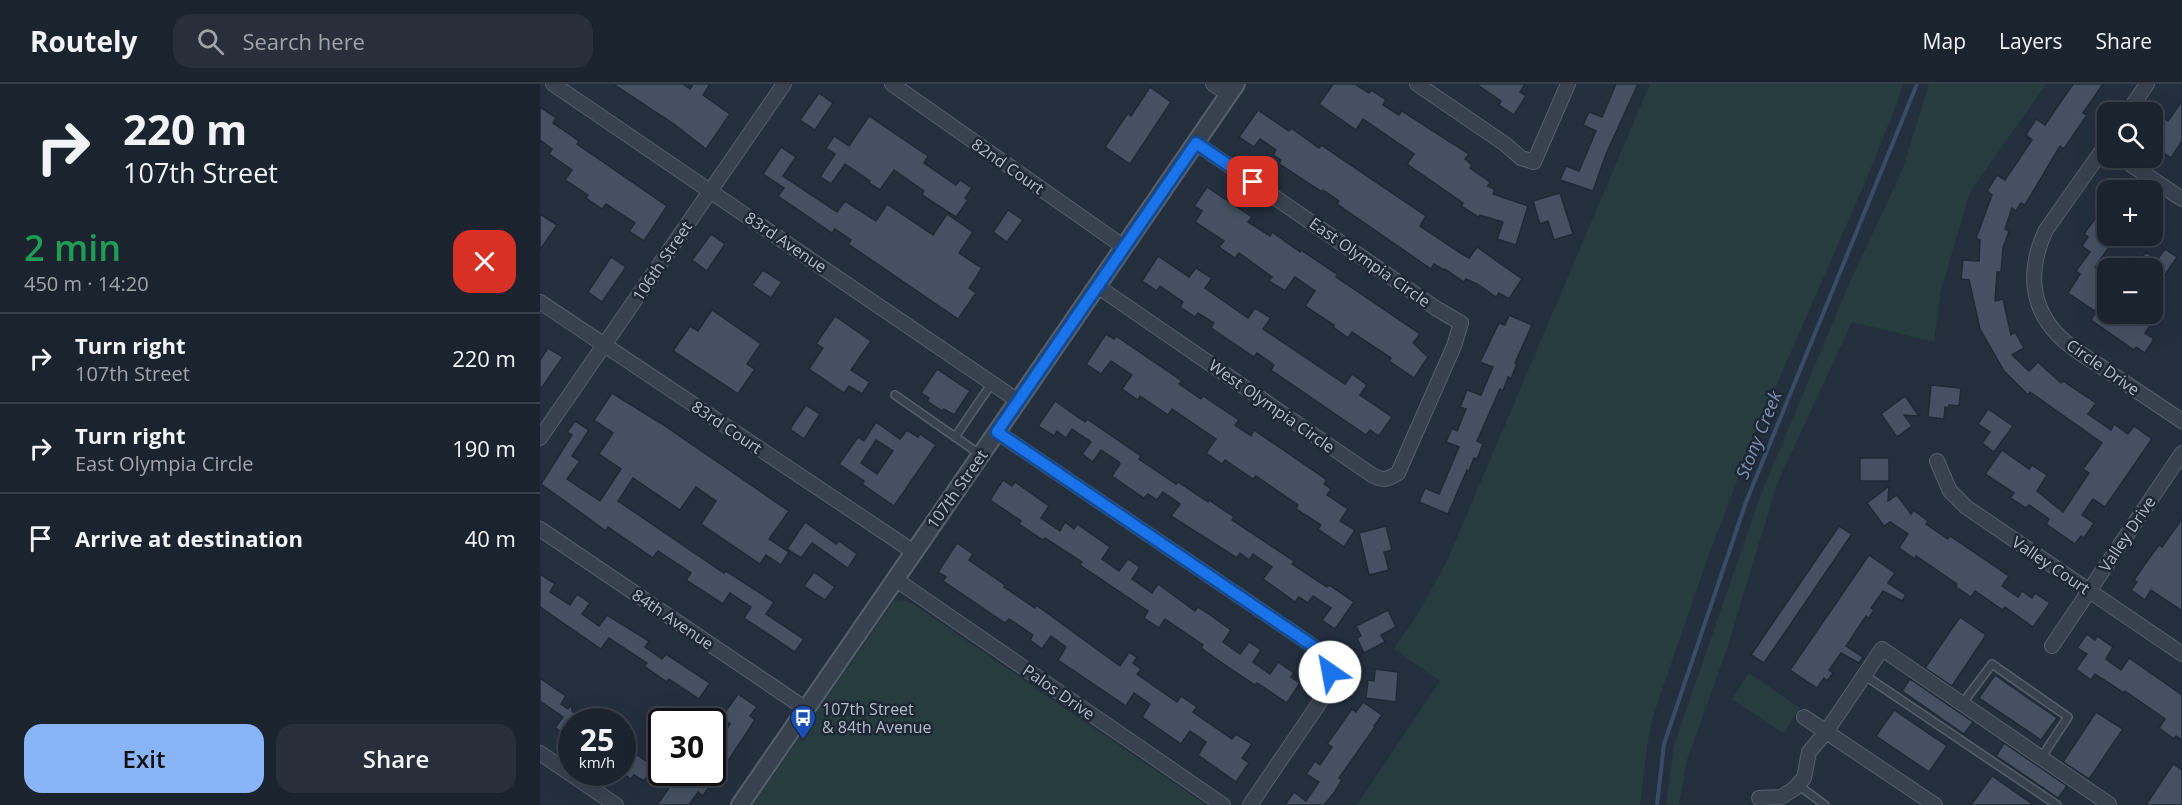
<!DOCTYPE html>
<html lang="en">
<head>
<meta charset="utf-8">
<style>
  :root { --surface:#1b232e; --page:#282f3a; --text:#f1f3f6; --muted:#a0a4aa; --line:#39404a; --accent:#8ab4f8 }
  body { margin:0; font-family:"Open Sans",sans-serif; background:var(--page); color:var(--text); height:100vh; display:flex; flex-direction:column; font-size:22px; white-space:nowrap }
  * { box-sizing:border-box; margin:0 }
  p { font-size:20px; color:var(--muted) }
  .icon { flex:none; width:33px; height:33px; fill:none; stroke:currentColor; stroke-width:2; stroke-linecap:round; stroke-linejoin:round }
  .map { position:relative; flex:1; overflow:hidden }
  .panel { display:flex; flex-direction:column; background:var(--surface); width:540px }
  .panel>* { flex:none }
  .guide { background:#1b232e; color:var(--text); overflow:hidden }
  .controls { position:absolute; left:1557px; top:18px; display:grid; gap:12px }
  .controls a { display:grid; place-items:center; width:66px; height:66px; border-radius:12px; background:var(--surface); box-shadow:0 6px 24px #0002,0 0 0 2px var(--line); font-size:30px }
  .speed { position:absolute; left:18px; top:624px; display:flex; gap:12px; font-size:30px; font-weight:700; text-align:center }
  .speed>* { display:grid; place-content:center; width:78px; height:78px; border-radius:50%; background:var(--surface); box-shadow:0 6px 24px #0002,0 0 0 2px var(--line); line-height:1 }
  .speed small { font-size:15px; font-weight:400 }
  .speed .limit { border:3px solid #111; border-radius:9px; background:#fff; color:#111 }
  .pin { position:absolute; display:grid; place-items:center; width:51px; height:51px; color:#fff; margin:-26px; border-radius:12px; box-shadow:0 3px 9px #0006 }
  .me { position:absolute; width:66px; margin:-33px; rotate:327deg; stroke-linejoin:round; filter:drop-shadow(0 0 4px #0008) }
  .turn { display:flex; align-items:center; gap:21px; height:126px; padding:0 24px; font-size:27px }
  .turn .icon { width:78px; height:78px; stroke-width:2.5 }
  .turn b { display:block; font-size:42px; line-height:51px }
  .round { display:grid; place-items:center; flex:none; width:63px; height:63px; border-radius:18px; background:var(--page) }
  .summary { display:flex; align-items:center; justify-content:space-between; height:102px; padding:0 24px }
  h1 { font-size:36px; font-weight:600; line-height:45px; color:#1e9e55 }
  .cta { display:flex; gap:12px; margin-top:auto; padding:12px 24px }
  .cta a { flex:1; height:69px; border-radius:18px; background:var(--accent); color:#111; font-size:24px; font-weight:600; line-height:69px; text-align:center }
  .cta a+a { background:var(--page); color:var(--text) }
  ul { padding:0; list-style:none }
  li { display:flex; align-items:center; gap:18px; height:90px; padding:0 24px; border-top:2px solid var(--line) }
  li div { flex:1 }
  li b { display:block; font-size:22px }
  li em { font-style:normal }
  header { display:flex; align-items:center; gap:36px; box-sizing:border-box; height:84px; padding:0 30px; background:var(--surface); border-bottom:2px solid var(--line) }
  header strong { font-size:28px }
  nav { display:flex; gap:33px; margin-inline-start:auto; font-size:21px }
  .search { width:420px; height:54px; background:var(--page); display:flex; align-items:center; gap:15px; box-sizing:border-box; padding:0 21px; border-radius:18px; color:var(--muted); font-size:22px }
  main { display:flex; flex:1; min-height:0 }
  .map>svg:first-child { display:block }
  .green { fill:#263c3f }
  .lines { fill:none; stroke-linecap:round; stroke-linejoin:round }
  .stream { stroke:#394c67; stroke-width:4 }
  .building { fill:#455162; stroke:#1f2835; stroke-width:1.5; fill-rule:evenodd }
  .service-casing { stroke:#565f6c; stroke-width:10 }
  .minor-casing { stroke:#565f6c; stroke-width:16 }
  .tertiary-casing { stroke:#565f6c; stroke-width:20 }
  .service { stroke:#38414e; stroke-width:7 }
  .minor { stroke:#38414e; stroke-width:14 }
  .tertiary { stroke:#38414e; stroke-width:16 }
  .route-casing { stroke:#114b97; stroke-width:15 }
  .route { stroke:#1a73e8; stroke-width:10 }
  .labels { text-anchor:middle; stroke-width:5; stroke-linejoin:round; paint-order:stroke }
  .street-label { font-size:16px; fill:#b4bcc9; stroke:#1d2633 }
  .poi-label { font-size:16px; fill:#b4bcc9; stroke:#1d2633; text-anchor:start }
  .water-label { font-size:18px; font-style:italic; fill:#7c92b1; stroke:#1d2633 }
</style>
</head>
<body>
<header>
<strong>Routely</strong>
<div class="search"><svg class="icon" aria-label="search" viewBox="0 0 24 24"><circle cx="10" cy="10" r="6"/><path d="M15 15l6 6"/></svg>Search here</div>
<nav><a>Map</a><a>Layers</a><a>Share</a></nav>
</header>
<main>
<section class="panel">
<div class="guide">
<div class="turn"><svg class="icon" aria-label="right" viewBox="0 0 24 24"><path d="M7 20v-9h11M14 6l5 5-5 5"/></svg><div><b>220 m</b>107th Street</div></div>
</div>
<div class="summary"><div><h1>2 min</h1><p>450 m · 14:20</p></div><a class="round" style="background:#d93025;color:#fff"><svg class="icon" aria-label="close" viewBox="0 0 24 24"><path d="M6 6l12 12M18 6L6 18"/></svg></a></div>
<ul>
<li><svg class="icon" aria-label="right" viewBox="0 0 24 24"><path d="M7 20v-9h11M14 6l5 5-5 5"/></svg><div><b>Turn right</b><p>107th Street</p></div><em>220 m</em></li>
<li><svg class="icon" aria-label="right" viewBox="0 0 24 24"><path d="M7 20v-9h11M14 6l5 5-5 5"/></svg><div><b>Turn right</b><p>East Olympia Circle</p></div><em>190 m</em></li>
<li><svg class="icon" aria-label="arrive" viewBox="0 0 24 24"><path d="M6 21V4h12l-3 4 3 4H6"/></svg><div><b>Arrive at destination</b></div><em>40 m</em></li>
</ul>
<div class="cta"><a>Exit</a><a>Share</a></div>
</section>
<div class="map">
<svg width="1642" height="721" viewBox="0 0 1642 721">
  <rect width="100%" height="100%" fill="#242f3e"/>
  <g class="green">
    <polygon points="1110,0 1363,0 1357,19 1327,94 1212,357 1167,476 1112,635 1107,662 1100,721 817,721 900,597 854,565 876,533 907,477"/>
    <polygon points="1389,0 1506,0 1430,108 1401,206 1394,258 1312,238 1237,400 1186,568 1147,676 1139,721 1126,721 1134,661 1220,413 1308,202 1362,87"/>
    <polygon points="363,516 373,520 666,721 213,721 354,517"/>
    <polygon points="1209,589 1260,624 1243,649 1192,615"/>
  </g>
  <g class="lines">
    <polyline class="stream" points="1117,721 1124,660 1206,418 1377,0"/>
  </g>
  <g class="building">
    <polygon points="73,0 143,0 150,5 153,0 170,0 163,11 190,30 166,65 134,40"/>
    <polygon points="793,0 815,0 829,9 831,6 846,16 843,21 859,31 862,27 929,70 925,75 932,81 930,84 950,98 948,102 955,106 953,110 988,122 976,161 957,155 963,138 940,131 938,133 921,122 923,119 867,80 874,70 823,35 816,46 779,20"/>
    <polygon points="936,0 985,0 980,8 986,12 974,31 959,21 961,17"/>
    <polygon points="1076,0 1098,0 1066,70 1053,107 1020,96 1026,82 1039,87 1056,47 1043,41 1049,28 1062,33"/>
    <polygon points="1533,0 1563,0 1543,29 1547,31 1524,65 1520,62 1485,121 1481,119 1476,127 1472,124 1465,145 1469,147 1463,164 1461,188 1457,188 1455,217 1463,215 1471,251 1475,248 1484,264 1472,271 1489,287 1498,278 1521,299 1523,297 1556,319 1548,330 1571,346 1574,340 1588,350 1594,342 1612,355 1565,423 1553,415 1542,431 1554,439 1544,454 1541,452 1535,460 1506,440 1509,435 1489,421 1486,424 1470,414 1474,409 1445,390 1462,366 1489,385 1492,381 1507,391 1497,407 1523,428 1549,389 1543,385 1562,359 1490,308 1488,311 1464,287 1440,245 1429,196 1421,195 1423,176 1439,177 1440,156 1436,154 1452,111 1447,107 1457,91 1465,96 1492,56 1486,51 1496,35 1505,41"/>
    <polygon points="610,3 631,18 590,80 565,63 588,29 591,32"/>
    <polygon points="279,9 293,19 275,46 260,36"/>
    <polygon points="1642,17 1642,57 1631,74 1612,62 1618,52 1613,49 1623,34 1628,37"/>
    <polygon points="0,23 16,34 13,39 39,57 37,60 127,122 104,157 89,147 95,139 66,120 62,125 46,114 48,111 25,96 32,86 9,70 12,65 0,56"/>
    <polygon points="718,26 749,47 751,44 779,64 781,61 886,132 880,142 922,170 929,174 937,163 982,195 969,215 959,209 956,213 937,200 926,195 924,198 905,185 904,186 894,180 891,185 797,120 799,117 783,106 782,108 739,80 741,76 733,71 736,66 720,55 714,63 699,53"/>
    <polygon points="329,32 388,72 384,79 416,101 420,96 432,104 425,114 428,116 416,133 382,111 384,107 354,86 340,106 329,99 330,97 305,80 291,100 280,93 295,70 286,64 294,52 309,62"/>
    <polygon points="241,63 256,73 243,92 297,128 305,117 336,137 347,120 393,151 407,130 433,148 419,169 442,184 429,204 436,209 418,235 308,160 311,156 295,145 292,149 238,112 244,104 223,90"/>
    <polygon points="667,103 712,133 708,138 730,152 732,148 760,168 761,166 798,191 796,193 880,250 873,259 888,273 874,294 849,277 851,274 812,248 808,254 793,243 794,241 765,222 775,207 755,193 745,207 729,197 732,193 699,169 695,174 679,163 684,157 655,138 662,127 654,122"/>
    <polygon points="1020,109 1033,150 1014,156 1008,137 1000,140 993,117"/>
    <polygon points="1568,116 1568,152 1577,152 1555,183 1568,192 1568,196 1560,208 1568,212 1568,230 1610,230 1616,233 1605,249 1614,255 1605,269 1596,263 1594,266 1551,236 1556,228 1528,209 1540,190 1536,187 1550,168 1542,162 1548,153 1544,150"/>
    <polygon points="468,126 483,136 467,158 453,148"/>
    <polygon points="0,130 17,141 0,166"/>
    <polygon points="171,150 185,160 167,187 152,176"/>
    <polygon points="1625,165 1637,173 1619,200 1612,196 1612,184 1587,184 1597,171 1602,174 1606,168 1617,176"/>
    <polygon points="618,172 649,193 656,184 672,194 665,204 708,234 715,224 731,234 723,245 805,300 812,290 827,301 820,311 852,333 839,352 830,346 826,351 731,286 734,281 717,269 714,273 671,244 674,239 658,229 655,233 640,223 643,218 636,213 620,202 617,207 602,197"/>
    <polygon points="71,173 86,183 62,218 48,208"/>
    <polygon points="223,186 242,198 231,214 212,201"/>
    <polygon points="172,226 221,260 207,280 215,285 198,310 133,267 150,242 158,247"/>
    <polygon points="969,231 992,241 975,279 977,279 971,295 968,293 963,307 960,305 937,357 943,360 937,375 934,374 929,387 927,386 908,430 879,418 885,404 899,410 919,363 906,358 912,344 917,347 926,325 920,323 927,306 941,311 953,283 940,278 959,239 965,241"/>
    <polygon points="295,232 331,257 311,286 330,298 322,310 309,302 304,309 269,285 283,264 276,260"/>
    <polygon points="566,250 574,255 576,252 642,297 639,300 661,315 663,312 699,336 695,341 711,352 714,346 787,396 784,400 791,405 787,411 808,425 800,437 815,446 804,463 778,445 781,441 756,425 758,421 716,392 713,395 685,376 682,380 666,369 676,355 632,325 628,331 600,312 598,316 582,305 592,291 571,277 561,290 546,280"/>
    <polygon points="8,264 23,273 0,306 0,276"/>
    <polygon points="397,285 430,307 414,331 404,325 402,327 387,317 389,314 381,309"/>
    <polygon points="1391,301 1421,304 1419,322 1409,321 1409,324 1405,323 1404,335 1388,333"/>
    <polygon points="72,309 122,340 249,427 229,455 249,468 241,481 226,471 220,480 161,440 176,417 156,403 140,426 93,394 78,417 184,489 186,487 234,518 226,530 264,555 255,568 204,534 211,523 190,509 183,520 146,496 151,489 118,467 113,474 68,443 66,447 1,400 32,351 27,348 35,337 49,346 32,372 40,377 27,395 60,417 81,385 59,370 73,349 54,336"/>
    <polygon points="1365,312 1379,332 1364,331 1372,342 1357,353 1341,330"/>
    <polygon points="515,317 545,338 547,335 601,372 599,375 636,400 638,398 668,418 669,416 694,433 692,436 754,477 752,480 787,503 789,501 814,518 795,545 782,536 791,524 773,512 768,519 759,513 755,518 740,507 723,495 732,483 713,470 709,476 700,469 697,474 631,432 640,420 623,408 617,416 608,410 604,414 589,404 572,392 580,380 579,378 561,366 553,378 542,370 551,358 532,345 526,354 517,347 514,352 498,342"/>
    <polygon points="266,321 280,330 264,355 250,345"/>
    <polygon points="1448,325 1473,342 1454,368 1442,359 1450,348 1438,340"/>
    <path d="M336,338L360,355L367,346L378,353L380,350L396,361L354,422L322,400L324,397L299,380L318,353L324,357ZM336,356L353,367L337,390L321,379Z"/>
    <rect x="1320" y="374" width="29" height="23"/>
    <polygon points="463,396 472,402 475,398 509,422 501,434 520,447 525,438 534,445 537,440 570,463 562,475 579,487 588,475 600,483 592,495 612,509 618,500 655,527 658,523 673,533 691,546 683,558 700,570 709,558 721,566 713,578 730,590 738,578 754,589 751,593 760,599 747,619 717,599 715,601 685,581 661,564 663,561 625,535 619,544 604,534 608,527 540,481 542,478 505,454 503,456 479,440 481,437 450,416"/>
    <polygon points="1349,402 1348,417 1357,411 1371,430 1373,426 1388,437 1386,440 1408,455 1410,452 1469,492 1462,502 1478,513 1482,507 1492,514 1495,509 1510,519 1493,543 1465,523 1463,526 1435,507 1431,513 1416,503 1417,500 1376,472 1375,475 1359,464 1368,450 1350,438 1344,442 1327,419"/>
    <polygon points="1642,435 1642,527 1611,506 1605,516 1591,506 1597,498 1594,496 1605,480 1619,461 1622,463"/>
    <polygon points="265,438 296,460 299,457 317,470 308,484 272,459 261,474 247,465"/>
    <polygon points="846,442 852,466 844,468 849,486 829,491 819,449"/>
    <polygon points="1299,442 1312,450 1224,579 1211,571"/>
    <polygon points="417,459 433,470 429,476 465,501 464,503 495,524 496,521 580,582 589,568 597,573 593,579 601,585 597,590 637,618 641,612 657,623 653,628 692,655 696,650 712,660 702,674 709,679 696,698 658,671 666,658 650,647 641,660 602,633 610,620 594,609 586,622 518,576 526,563 511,552 502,565 490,556 493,551 469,535 465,539 403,497 406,493 398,488"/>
    <polygon points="1329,471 1355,489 1348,499 1366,511 1362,517 1343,507 1331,524 1334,526 1329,534 1326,532 1306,562 1323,573 1319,579 1301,569 1289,586 1293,589 1287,597 1284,594 1277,604 1250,586"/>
    <polygon points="274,488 295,503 285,516 264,502"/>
    <polygon points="0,490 15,500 10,508 30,521 37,510 50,519 42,530 59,542 67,531 109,557 105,563 122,575 126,570 170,599 159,615 129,595 127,598 104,582 107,579 69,554 61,565 0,523"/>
    <polygon points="848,526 856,543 841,551 845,558 824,569 817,554 821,552 816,542"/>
    <polygon points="1420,533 1446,551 1412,602 1385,584"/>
    <polygon points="1547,550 1555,556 1557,552 1573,563 1566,575 1581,586 1589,574 1642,611 1642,656 1636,652 1634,655 1619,644 1625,635 1585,607 1584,609 1555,590 1551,596 1536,585 1547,570 1537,564"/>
    <polygon points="835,585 858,588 856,618 826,614 828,596 834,597"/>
    <polygon points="1455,591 1517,634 1501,656 1439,614"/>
    <polygon points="0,594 26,612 21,620 28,625 32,620 32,627 48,638 32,638 32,655 15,644 23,633 0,617"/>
    <polygon points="1370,595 1433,638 1424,650 1362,607"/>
    <polygon points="198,610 217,623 210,632 215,636 186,680 172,671 172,666 190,640 181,634"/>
    <polygon points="823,618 842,631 834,642 835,643 799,694 802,696 794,709 784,721 745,721 754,708 766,717 779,698 766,690 775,677 780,681 792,663 787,660 812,625 816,628"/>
    <polygon points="1354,626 1407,662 1389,688 1336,652"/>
    <polygon points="1556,628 1583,645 1549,695 1523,678"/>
    <polygon points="1464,659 1527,702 1518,714 1456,672"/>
    <polygon points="82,661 114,682 104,697 94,691 91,695 82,689"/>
    <polygon points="1633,680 1642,686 1642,721 1606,721"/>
    <polygon points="140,688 158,688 172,698 163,712 158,708 149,721 117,721"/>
    <polygon points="1452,692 1494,721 1431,721"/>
  </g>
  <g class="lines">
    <defs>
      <g id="service">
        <polyline points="355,311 441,371"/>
        <polyline points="415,353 452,299"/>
        <polyline points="1324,591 1517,721"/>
        <polyline points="1422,620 1452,580 1528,633 1501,674"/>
        <polyline points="1258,701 1285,721"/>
      </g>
      <g id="minor">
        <polyline points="13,0 478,317"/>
        <polyline points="352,0 584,163"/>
        <polyline points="673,0 689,11"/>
        <polyline points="877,0 965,60 981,74 994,78 1028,0"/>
        <polyline points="1588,28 1607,0"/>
        <path d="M1568,58L1506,146C1488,183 1489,223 1520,253C1534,267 1553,277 1569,288C1593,304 1618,321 1642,337"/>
        <polyline points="1581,74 1642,115"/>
        <path d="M557,202L832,391C843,397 847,396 858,389L914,262L921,239L897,225L656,59"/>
        <polyline points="0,218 374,468"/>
        <polyline points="457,348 776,564 790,588 786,609 710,721"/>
        <polyline points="0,354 244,0"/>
        <polyline points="1397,377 1410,407 1426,423 1642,570"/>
        <polyline points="0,445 266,625"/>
        <polyline points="355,495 683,721"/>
        <polyline points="1512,562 1642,369"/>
        <polyline points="1264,633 1395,721"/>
        <polyline points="0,669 76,721"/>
        <polyline points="1219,714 1241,713 1254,705 1264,694 1269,668 1286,648 1342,565 1569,720"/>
      </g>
      <polyline id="tertiary" points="200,721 696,0"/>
    </defs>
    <use href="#service" class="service-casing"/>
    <use href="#minor" class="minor-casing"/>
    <use href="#tertiary" class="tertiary-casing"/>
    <use href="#service" class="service"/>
    <use href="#minor" class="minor"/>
    <use href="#tertiary" class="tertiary"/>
  </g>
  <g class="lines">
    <defs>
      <polyline id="route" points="713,98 656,59 457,348 776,564 790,588"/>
    </defs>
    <use href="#route" class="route-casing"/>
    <use href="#route" class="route"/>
  </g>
  <defs>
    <symbol id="bus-pin" viewBox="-11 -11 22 30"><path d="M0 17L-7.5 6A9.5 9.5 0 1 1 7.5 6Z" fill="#1a4fb4" stroke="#1d2633"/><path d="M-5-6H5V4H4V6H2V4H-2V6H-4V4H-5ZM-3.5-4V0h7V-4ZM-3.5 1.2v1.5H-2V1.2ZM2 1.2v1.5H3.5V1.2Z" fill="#fff"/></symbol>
  </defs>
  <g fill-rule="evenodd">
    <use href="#bus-pin" x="248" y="619" width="30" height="40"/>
  </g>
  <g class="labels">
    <g class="street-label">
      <text transform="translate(468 82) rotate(35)" y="6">82nd Court</text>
      <text transform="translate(246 158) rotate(34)" y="6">83rd Avenue</text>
      <text transform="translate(122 177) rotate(-56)" y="6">106th Street</text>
      <text transform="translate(830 178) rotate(35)" y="6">East Olympia Circle</text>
      <text transform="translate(1563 283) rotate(35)" y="6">Circle Drive</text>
      <text transform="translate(732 322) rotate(35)" y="6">West Olympia Circle</text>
      <text transform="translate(187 343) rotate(34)" y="6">83rd Court</text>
      <text transform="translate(417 405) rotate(-55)" y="6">107th Street</text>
      <text transform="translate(1587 450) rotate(-56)" y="6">Valley Drive</text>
      <text transform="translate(1511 481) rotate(34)" y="6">Valley Court</text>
      <text transform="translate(133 535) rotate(34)" y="6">84th Avenue</text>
      <text transform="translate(519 608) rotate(35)" y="6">Palos Drive</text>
    </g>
    <g class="poi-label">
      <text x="282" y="631">107th Street<tspan x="282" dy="18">&amp; 84th Avenue</tspan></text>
    </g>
    <g class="water-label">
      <text transform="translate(1219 351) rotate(-68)" y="6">Stony Creek</text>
    </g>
  </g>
</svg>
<div class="controls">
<a><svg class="icon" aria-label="search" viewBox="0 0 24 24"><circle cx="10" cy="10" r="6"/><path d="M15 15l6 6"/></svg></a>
<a>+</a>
<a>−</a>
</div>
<div class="speed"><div>25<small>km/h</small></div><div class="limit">30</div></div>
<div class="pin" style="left:713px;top:98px;background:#d93025"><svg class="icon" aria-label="arrive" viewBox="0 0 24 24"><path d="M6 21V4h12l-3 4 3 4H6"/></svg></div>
<svg class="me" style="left:790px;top:588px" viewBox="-20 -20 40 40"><circle r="19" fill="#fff"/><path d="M0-13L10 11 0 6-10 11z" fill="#1a73e8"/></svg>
</div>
</main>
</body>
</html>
